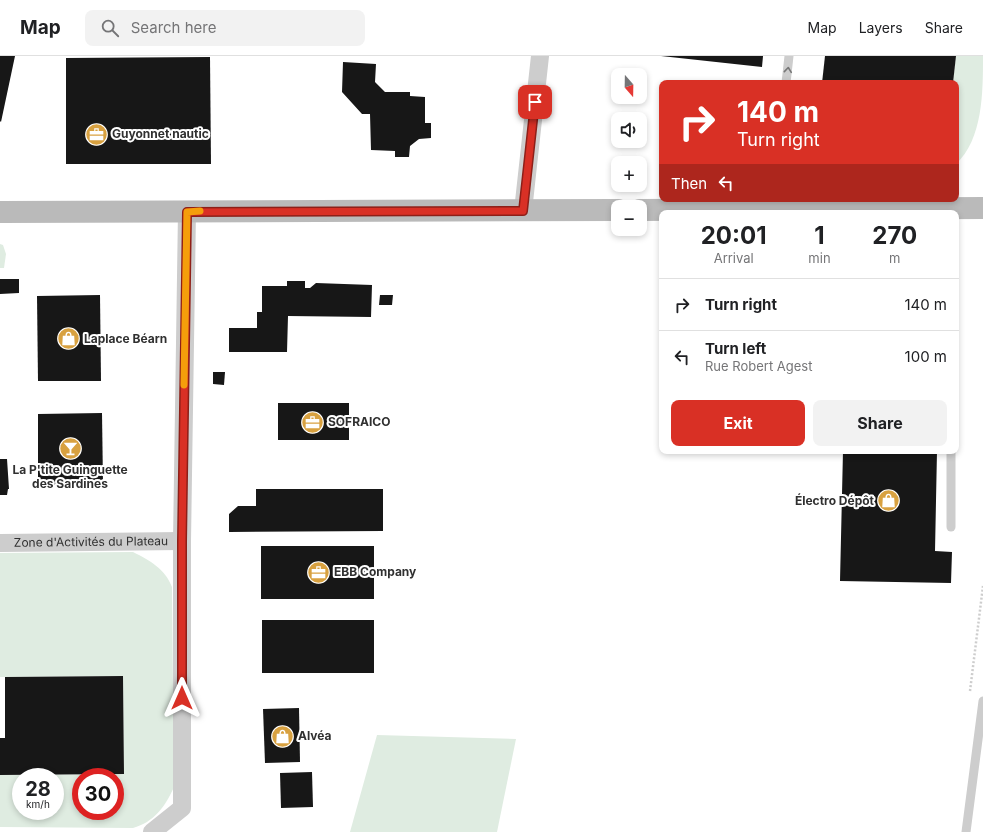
<!DOCTYPE html>
<html lang="en">
<head>
<meta charset="utf-8">
<style>
  :root { --surface:#fff; --page:#f2f2f2; --text:#202124; --muted:#757577; --line:#e0e0e0; --accent:#d93025 }
  body { margin:0; font-family:Inter,sans-serif; background:var(--page); color:var(--text); height:100vh; display:flex; flex-direction:column; font-size:15px; white-space:nowrap }
  * { box-sizing:border-box; margin:0 }
  p { font-size:13px; color:var(--muted) }
  .icon { flex:none; width:22px; height:22px; fill:none; stroke:currentColor; stroke-width:2; stroke-linecap:round; stroke-linejoin:round }
  .map { position:relative; flex:1; overflow:hidden }
  .panel { position:absolute; left:659px; top:154px; width:300px; height:244px; display:flex; flex-direction:column; background:var(--surface); border-radius:8px; box-shadow:0 2px 6px #0003 }
  .panel>* { flex:none }
  .top-card { position:absolute; left:659px; top:24px; width:300px; height:122px; border-radius:8px; box-shadow:0 2px 6px #0003; background:#d93025; color:#fff; overflow:hidden }
  .needle { width:26px; rotate:160deg }
  .buttons { position:absolute; left:611px; top:12px; display:grid; gap:8px }
  .buttons a { display:grid; place-items:center; width:36px; height:36px; border-radius:8px; background:var(--surface); box-shadow:0 2px 6px #0003; font-size:20px }
  .speed { position:absolute; left:12px; top:712px; display:flex; gap:8px; font-size:20px; font-weight:700; text-align:center }
  .speed>* { display:grid; place-content:center; width:52px; height:52px; border-radius:50%; background:var(--surface); box-shadow:0 2px 6px #0003; line-height:1 }
  .speed small { font-size:10px; font-weight:400 }
  .speed .limit { border:6px solid #d22; background:#fff; color:#111 }
  .pin { position:absolute; display:grid; place-items:center; width:34px; height:34px; color:#fff; margin:-17px; border-radius:8px; box-shadow:0 2px 6px #0006 }
  .me { position:absolute; width:44px; margin:-22px; rotate:0deg; stroke-linejoin:round; filter:drop-shadow(0 0 3px #0008) }
  .turn { display:flex; align-items:center; gap:14px; height:84px; padding:0 12px; font-size:18px }
  .turn .icon { width:52px; height:52px; stroke-width:2.5 }
  .turn b { display:block; font-size:28px; line-height:34px }
  .then { display:flex; align-items:center; height:38px; padding:0 12px; background:#0003; gap:8px; font-size:15px }
  .eta { display:flex; justify-content:space-evenly; align-items:center; height:68px; text-align:center }
  .eta b { font-size:24px; font-weight:700; line-height:28px }
  .action { display:flex; gap:8px; margin-top:auto; padding:8px 12px }
  .action a { flex:1; height:46px; border-radius:8px; background:var(--accent); color:#fff; font-size:16px; font-weight:700; line-height:46px; text-align:center }
  .action a+a { background:var(--page); color:var(--text) }
  ul { padding:0; list-style:none }
  li { display:flex; align-items:center; gap:12px; height:52px; padding:0 12px; border-top:1px solid var(--line) }
  li div { flex:1 }
  li b { display:block; font-size:15px }
  li em { font-style:normal }
  header { display:flex; align-items:center; gap:24px; box-sizing:border-box; height:56px; padding:0 20px; background:var(--surface); border-bottom:1px solid var(--line) }
  header strong { font-size:19px }
  nav { display:flex; gap:22px; margin-inline-start:auto; font-size:14px }
  .search { width:280px; height:36px; background:var(--page); display:flex; align-items:center; gap:10px; box-sizing:border-box; padding:0 14px; border-radius:8px; color:var(--muted); font-size:15px }
  .map>svg:first-child { display:block }
  .green { fill:#dfece1; fill-rule:evenodd }
  .building { fill:#171717 }
  .lines { fill:none; stroke-linecap:round; stroke-linejoin:round }
  .path { stroke:#cdcdcd; stroke-width:2.5; stroke-dasharray:2 2; stroke-linecap:butt }
  .lane { stroke:#cdcdcd; stroke-width:9 }
  .street { stroke:#cdcdcd; stroke-width:18 }
  .secondary { stroke:#bababa; stroke-width:22 }
  .oneway { stroke:#777 }
  .route-casing { stroke:#8d1f18; stroke-width:10 }
  .route { stroke:#d93025; stroke-width:7 }
  .slow { stroke:#f59e0b; stroke-width:7 }
  .labels { text-anchor:middle; stroke-width:4; stroke-linejoin:round; paint-order:stroke }
  .poi-label { font-size:12px; font-weight:bold; fill:#303030; stroke:#fff; text-anchor:start }
  .street-label { font-size:12px; fill:#303030; stroke:#fff }
</style>
</head>
<body>
<header>
<strong>Map</strong>
<div class="search"><svg class="icon" aria-label="search" viewBox="0 0 24 24"><circle cx="10" cy="10" r="6"/><path d="M15 15l6 6"/></svg>Search here</div>
<nav><a>Map</a><a>Layers</a><a>Share</a></nav>
</header>
<div class="map">
<svg width="983" height="776" viewBox="0 0 983 776">
  <rect width="100%" height="100%" fill="#fff"/>
  <g class="green">
    <path d="M956,0H983C983,36 983,83 956,108V27H953Z"/>
    <polygon points="0,188 3,189 6,198 4,212 0,212"/>
    <path d="M133,496C151,505 165,513 172,531L174,731C165,751 154,766 133,772L0,771V719L124,718V711L123,620L0,621V497ZM21,721H55V755H21ZM81,721H115V755H81Z"/>
    <polygon points="377,679 516,683 497,776 350,776"/>
  </g>
  <g class="building">
    <polygon points="0,0 15,0 1,66 0,65"/>
    <polygon points="661,0 763,0 762,11"/>
    <polygon points="825,0 956,0 953,27 822,27"/>
    <polygon points="210,1 211,108 66,108 66,2"/>
    <polygon points="343,6 376,8 375,26 385,36 410,36 410,40 425,41 425,67 431,67 431,82 419,83 410,90 409,101 395,101 395,95 371,94 370,58 362,58 342,36"/>
    <polygon points="0,223 19,223 19,237 0,238"/>
    <polygon points="287,225 305,225 305,232 310,232 316,227 372,229 371,261 288,260 287,296 229,296 229,272 257,272 257,256 262,256 262,230 287,230"/>
    <polygon points="100,239 101,325 38,325 37,240"/>
    <polygon points="380,239 393,239 392,249 379,249"/>
    <polygon points="213,316 225,316 224,329 213,328"/>
    <rect x="278" y="347" width="71" height="37"/>
    <polygon points="102,357 103,428 38,429 38,358"/>
    <polygon points="843,395 937,395 935,495 952,496 951,527 840,525"/>
    <polygon points="0,403 7,403 9,433 8,433 7,439 0,439"/>
    <polygon points="256,433 383,433 383,475 229,476 229,458 238,450 256,450"/>
    <rect x="261" y="490" width="113" height="53"/>
    <rect x="262" y="564" width="112" height="53"/>
    <polygon points="123,620 124,718 0,719 0,682 5,682 5,621"/>
    <polygon points="299,652 300,706 265,707 263,653"/>
    <polygon points="312,716 313,751 281,752 280,717"/>
  </g>
  <g class="lines">
    <polyline class="path" points="970,635 983,530"/>
    <g class="lane">
      <polyline points="786,27 789,0"/>
      <polyline points="951,471 951,395"/>
      <polyline points="966,776 983,645"/>
    </g>
    <g class="street">
      <polyline points="523,155 540,0"/>
      <path id="s1" d="M0,487L182,485"/>
      <polyline points="152,776 182,752 182,485 187,155"/>
    </g>
    <g class="secondary">
      <polyline points="640,154 983,152"/>
      <polyline points="0,156 618,154"/>
    </g>
  </g>
  <defs><path id="oneway-chevron" d="M-2-3.5L2.5 0L-2 3.5" fill="none" stroke-width="1.6" stroke-linecap="round" stroke-linejoin="round"/></defs>
  <use class="oneway" href="#oneway-chevron" transform="translate(788 14) rotate(-84)"/>
  <g class="lines">
    <defs>
      <polyline id="route" points="182,642 182,485 187,156 523,155 535,46"/>
    </defs>
    <use href="#route" class="route-casing"/>
    <use href="#route" class="route"/>
    <polyline class="slow" points="184,329 187,156 200,155"/>
  </g>
  <defs>
    <symbol id="office-disc" viewBox="-11 -11 22 22"><circle r="9.5" fill="#d8a140" stroke="#fff"/><path d="M-6-3h4V-5.5h4V-3h4V5H-6ZM-1-4.5V-3h2v-1.5ZM-6 0V1H6V0Z" fill="#fff"/></symbol>
    <symbol id="shop-disc" viewBox="-11 -11 22 22"><circle r="9.5" fill="#d8a140" stroke="#fff"/><path d="M-5-2.5h2.3a2.7 3.5 0 0 1 5.4 0H5L5.5 6h-11ZM-1.5-2.5h3a1.5 2.3 0 0 0-3 0Z" fill="#fff"/></symbol>
    <symbol id="bar-disc" viewBox="-11 -11 22 22"><circle r="9.5" fill="#d8a140" stroke="#fff"/><path d="M-6-5H6L.8 .8V4.5H3.5V6h-7V4.5H-.8V.8Z" fill="#fff"/></symbol>
  </defs>
  <g fill-rule="evenodd">
    <use href="#office-disc" x="84" y="66" width="25" height="25"/>
    <use href="#shop-disc" x="56" y="270" width="25" height="25"/>
    <use href="#office-disc" x="300" y="354" width="25" height="25"/>
    <use href="#bar-disc" x="58" y="380" width="25" height="25"/>
    <use href="#shop-disc" x="876" y="432" width="25" height="25"/>
    <use href="#office-disc" x="306" y="504" width="25" height="25"/>
    <use href="#shop-disc" x="270" y="668" width="25" height="25"/>
  </g>
  <g class="labels">
    <g class="poi-label">
      <text x="112" y="82">Guyonnet nautic</text>
      <text x="84" y="287">Laplace Béarn</text>
      <text x="328" y="370">SOFRAICO</text>
      <text x="70" y="418" text-anchor="middle">La P'tite Guinguette<tspan x="70" dy="14">des Sardines</tspan></text>
      <text x="874" y="449" text-anchor="end">Électro Dépôt</text>
      <text x="334" y="520">EBB Company</text>
      <text x="298" y="684">Alvéa</text>
    </g>
    <g class="street-label">
      <text dy="4" stroke="none"><textPath href="#s1" startOffset="91">Zone d'Activités du Plateau</textPath></text>
    </g>
  </g>
</svg>
<div class="buttons">
<a><svg class="needle" viewBox="-14 -14 28 28"><path d="M0-13l5 13h-10z" fill="#e53935"/><path d="M0 13l5-13h-10z" fill="#757577"/></svg></a>
<a><svg class="icon" aria-label="sound" viewBox="0 0 24 24"><path d="M4 9h4l5-4v14l-5-4H4zM17 9q2 3 0 6"/></svg></a>
<a>+</a>
<a>−</a>
</div>
<div class="speed"><div>28<small>km/h</small></div><div class="limit">30</div></div>
<div class="pin" style="left:535px;top:46px;background:#d93025"><svg class="icon" aria-label="arrive" viewBox="0 0 24 24"><path d="M6 21V4h12l-3 4 3 4H6"/></svg></div>
<svg class="me" style="left:182px;top:642px" viewBox="-20 -20 40 40"><path d="M0-17L14 15 0 8-14 15z" fill="#d93025" stroke="#fff" stroke-width="4"/></svg>
<div class="top-card">
<div class="turn"><svg class="icon" aria-label="right" viewBox="0 0 24 24"><path d="M7 20v-9h11M14 6l5 5-5 5"/></svg><div><b>140 m</b>Turn right</div></div>
<div class="then">Then<svg class="icon" aria-label="left" viewBox="0 0 24 24"><path d="M17 20v-9H6M10 6l-5 5 5 5"/></svg></div>
</div>
<section class="panel">
<div class="eta">
<div><b>20:01</b><p>Arrival</p></div>
<div><b>1</b><p>min</p></div>
<div><b>270</b><p>m</p></div>
</div>
<ul>
<li><svg class="icon" aria-label="right" viewBox="0 0 24 24"><path d="M7 20v-9h11M14 6l5 5-5 5"/></svg><div><b>Turn right</b></div><em>140 m</em></li>
<li><svg class="icon" aria-label="left" viewBox="0 0 24 24"><path d="M17 20v-9H6M10 6l-5 5 5 5"/></svg><div><b>Turn left</b><p>Rue Robert Agest</p></div><em>100 m</em></li>
</ul>
<div class="action"><a>Exit</a><a>Share</a></div>
</section>
</div>
</body>
</html>
